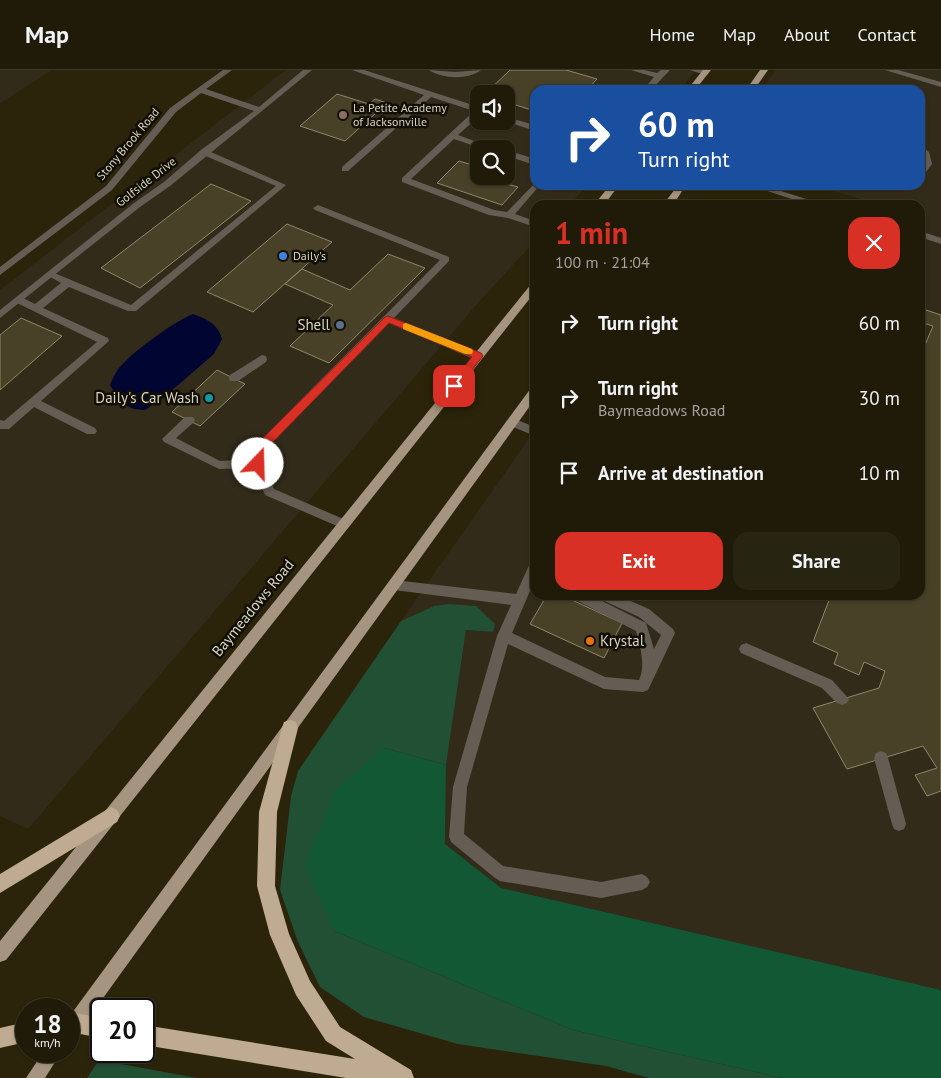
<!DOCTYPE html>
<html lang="en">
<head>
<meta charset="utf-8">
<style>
  :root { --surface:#201b08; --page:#282412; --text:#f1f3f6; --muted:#a2a19c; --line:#3d3929; --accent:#d93025 }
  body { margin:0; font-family:"PT Sans",sans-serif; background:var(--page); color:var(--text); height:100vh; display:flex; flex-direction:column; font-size:19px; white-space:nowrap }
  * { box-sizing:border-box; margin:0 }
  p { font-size:16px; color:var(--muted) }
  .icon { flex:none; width:28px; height:28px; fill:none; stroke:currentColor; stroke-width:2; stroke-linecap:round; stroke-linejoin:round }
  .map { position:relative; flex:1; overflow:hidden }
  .details { position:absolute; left:530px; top:130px; width:395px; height:400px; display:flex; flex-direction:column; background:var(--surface); border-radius:15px; box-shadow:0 1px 4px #0004,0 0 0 1px var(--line) }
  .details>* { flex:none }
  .hud { position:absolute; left:530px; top:15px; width:395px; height:105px; border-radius:15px; box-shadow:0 1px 4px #0004,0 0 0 1px var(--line); background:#1a4fa0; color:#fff; overflow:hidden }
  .tools { position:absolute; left:470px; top:15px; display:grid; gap:10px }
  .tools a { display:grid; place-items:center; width:45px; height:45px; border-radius:10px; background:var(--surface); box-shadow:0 1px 4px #0004,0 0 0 1px var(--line); font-size:25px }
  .speed { position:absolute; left:15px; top:928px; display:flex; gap:10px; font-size:25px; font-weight:700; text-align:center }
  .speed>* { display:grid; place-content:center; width:65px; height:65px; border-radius:50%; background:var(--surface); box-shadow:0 1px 4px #0004,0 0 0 1px var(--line); line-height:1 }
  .speed small { font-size:12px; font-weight:400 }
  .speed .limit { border:2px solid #111; border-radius:8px; background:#fff; color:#111 }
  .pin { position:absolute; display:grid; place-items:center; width:42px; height:42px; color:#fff; margin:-21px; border-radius:10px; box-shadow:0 2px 8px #0006 }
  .me { position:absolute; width:55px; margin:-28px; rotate:21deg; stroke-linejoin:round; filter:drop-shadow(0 0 4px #0008) }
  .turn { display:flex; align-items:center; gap:18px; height:105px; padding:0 25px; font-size:22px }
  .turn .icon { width:65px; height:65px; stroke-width:2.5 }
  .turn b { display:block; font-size:35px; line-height:42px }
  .round { display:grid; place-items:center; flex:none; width:52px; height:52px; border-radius:15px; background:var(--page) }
  .headline { display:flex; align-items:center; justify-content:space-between; height:85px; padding:0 25px }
  h1 { font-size:30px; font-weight:600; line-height:38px; color:var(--accent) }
  .button { display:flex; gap:10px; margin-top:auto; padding:10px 25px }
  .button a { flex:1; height:58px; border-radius:15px; background:var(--accent); color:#fff; font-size:20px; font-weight:600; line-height:58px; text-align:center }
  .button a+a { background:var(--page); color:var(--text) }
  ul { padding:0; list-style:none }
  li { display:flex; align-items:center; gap:15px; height:75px; padding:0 25px }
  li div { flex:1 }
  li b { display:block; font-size:19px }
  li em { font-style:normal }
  header { display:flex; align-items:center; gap:30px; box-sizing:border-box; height:70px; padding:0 25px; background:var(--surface); border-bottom:1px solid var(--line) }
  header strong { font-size:24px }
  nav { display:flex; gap:28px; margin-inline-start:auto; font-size:18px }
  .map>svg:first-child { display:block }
  .commercial { fill:#332b1a; fill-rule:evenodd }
  .green { fill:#215035 }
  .forest { fill:#135835 }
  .water { fill:#000532 }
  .building { fill:#484127; stroke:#8e876a }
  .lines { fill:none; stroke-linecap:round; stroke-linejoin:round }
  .service { fill:#655d53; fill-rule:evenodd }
  .minor { fill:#655d53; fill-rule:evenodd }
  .primary { fill:#a59580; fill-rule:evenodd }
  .motorway { fill:#bfab91; fill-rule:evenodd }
  .route { fill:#d93025; stroke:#8d1f18 }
  .slow { fill:#f59e0b }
  .education-dot { fill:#8d6e63; stroke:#110e04; stroke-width:2 }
  .shop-dot { fill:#3f7fe0; stroke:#110e04; stroke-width:2 }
  .service-dot { fill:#5c6f8a; stroke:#110e04; stroke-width:2 }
  .culture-dot { fill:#0f9aa8; stroke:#110e04; stroke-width:2 }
  .food-dot { fill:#e8710a; stroke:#110e04; stroke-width:2 }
  .labels { text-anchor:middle; stroke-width:5; stroke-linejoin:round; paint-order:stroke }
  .far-poi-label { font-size:12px; fill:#d8d4c5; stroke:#110e04; text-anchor:start }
  .far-street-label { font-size:12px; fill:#d8d4c5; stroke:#110e04 }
  .poi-label { font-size:15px; fill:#d8d4c5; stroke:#110e04; text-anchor:end }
  .street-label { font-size:15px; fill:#d8d4c5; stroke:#110e04 }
</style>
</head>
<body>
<header>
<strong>Map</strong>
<nav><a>Home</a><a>Map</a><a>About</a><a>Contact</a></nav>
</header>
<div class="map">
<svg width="941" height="1008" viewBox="0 0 941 1008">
  <rect width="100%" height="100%" fill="#2b240a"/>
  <g class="commercial">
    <polygon points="0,0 52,0 0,33"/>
    <path d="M286,0H696L680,20H535V115H588L569,135H535V171L477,234L28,759L0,746V220ZM479,24H506V51H479ZM479,79H506V106H479Z"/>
    <polygon points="776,0 941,0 941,920 501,818 445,774 446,695 466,560 493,562 434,536 401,551 535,360 535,525 920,525 920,135 881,135 814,115 920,115 920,20 761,20"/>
  </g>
  <g class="green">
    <polygon points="449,534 476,536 495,554 493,562 466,560 446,695 384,678 334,861 573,960 782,1008 649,1008 606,996 458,974 364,947 320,917 298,872 280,820 291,726 298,701 401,551 434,536"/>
    <polygon points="99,990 197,1008 87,1008"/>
  </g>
  <polygon class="forest" points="384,678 446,695 445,774 501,818 941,920 941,1008 782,1008 573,960 334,861 305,796 335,720"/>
  <path class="water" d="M193,244C207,249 218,254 222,269L214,284L163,328L145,340L134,339L122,334L110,315C112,310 114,305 117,301C127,285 175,251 193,244Z"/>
  <g class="building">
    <polygon points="510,0 566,0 597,9 587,20 535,20 535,41 506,32 506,24 485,24"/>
    <polygon points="337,24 369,34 375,29 387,33 345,71 300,56"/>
    <polygon points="459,91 479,97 479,106 506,106 512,108 507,114 518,117 502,135 437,113"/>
    <polygon points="211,114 251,131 140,218 101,198"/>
    <polygon points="287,154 332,172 253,242 207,222"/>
    <polygon points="388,184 425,198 329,293 290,276 333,235 285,214 302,199 350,220"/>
    <polygon points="920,238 941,245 941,721 927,726 915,705 937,698 923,676 847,699 813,638 879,618 885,601 864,592 859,605 834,594 838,583 813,572 831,525 920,525 920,287 933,256 920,252"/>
    <polygon points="21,248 62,266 0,320 0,265"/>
    <polygon points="217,300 245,314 200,356 172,342"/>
    <polygon points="547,525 561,525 622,553 604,588 530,554"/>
  </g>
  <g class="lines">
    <g class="service">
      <polygon points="352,0 364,0 479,37 479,46 458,65 496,79 483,79 454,69 411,109 494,140 507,142 535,113 535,115 540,115 515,144 535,151 535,157 508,148 489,145 402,112 402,108 474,41 431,27 348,101 342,101 342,97 424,25"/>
      <path d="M429,0L455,2L481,0C468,10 442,9 429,0Z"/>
      <polygon points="631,0 644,0 657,3 661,0 670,0 651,20 643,20 654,7"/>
      <polygon points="690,0 703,0 709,3 705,5"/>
      <polygon points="885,0 898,0 941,12 941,17"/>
      <polygon points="506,47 535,55 535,61 505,51 506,51"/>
      <polygon points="920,75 929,82 932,94 923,106 920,107 920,98 924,94"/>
      <polygon points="204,79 286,115 136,241 128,241 69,217 43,238 108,268 109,271 41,331 95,358 97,361 95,364 87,364 34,337 9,359 0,359 0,350 4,351 97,272 15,232 15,228 23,228 35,234 61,213 47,205 52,202 131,235 276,116 201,84 201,80"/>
      <polygon points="506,80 535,89 535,95 506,86"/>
      <polygon points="318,135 449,187 449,191 394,248 482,283 483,286 478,290 474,289 389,253 269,376 264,393 274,419 348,451 350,454 348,457 344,459 265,425 254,398 219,399 164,372 162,369 185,347 193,347 195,350 193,353 176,368 220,391 254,389 260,371 440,190 315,140 313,138"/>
      <polygon points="262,285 266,286 267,289 266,292 238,311 230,311 229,308 230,305"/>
      <polygon points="512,348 535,357 535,366 508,355 506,352"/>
      <path d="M535,490V509L512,563L605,607L639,610C646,595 640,576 636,561L574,529L572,525H590L646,553L654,579L661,565L639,547L600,529L598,525H617L649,539L673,559L675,563L648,620L643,622L604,619L508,574L467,717L464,764L503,796L601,812L642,804L647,807L650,812L647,817L642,820L601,828L500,811L495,808L451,772L449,767L453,717L497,566L511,535L394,520L390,519L388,515L390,511L394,510L516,524L531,491Z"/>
      <polygon points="746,573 832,610 849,629 847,633 842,635 837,633 822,618 741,583 739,579 741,575"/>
      <polygon points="881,681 886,683 888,688 906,754 904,759 899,761 894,759 892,754 874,688 876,683"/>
    </g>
    <g class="minor">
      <polygon points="223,0 232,0 206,19 259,37 303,0 312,0 170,116 140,137 0,248 0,240 134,133 164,112 201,80 254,41 201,23 176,42 112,120 0,205 0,197 106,116 170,38"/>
      <polygon points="749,115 762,115 825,135 810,135"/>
      <polygon points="920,161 941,168 941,174 920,167"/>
    </g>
    <g class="primary">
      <polygon points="703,0 711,0 695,20 687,20"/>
      <polygon points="760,0 768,0 754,20 746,20"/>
      <polygon points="610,115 619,115 604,135 594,135"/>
      <polygon points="678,115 686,115 673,135 663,135"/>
      <polygon points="535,212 535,222 6,890 0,892 0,871 532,213"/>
      <polygon points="535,317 535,329 75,967 69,969 69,947 531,318"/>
      <polygon points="44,981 62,981 45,1008 26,1008"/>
    </g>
    <g class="motorway">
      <polygon points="290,650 296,652 298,658 277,742 275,816 289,864 310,911 340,957 411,1000 414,1008 346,1008 144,975 144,955 355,989 326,971 296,925 270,865 257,816 259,742 282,658 284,652"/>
      <polygon points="111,737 117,740 120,746 117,752 0,823 0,804"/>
      <polygon points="75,943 101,948 101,968 75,963 69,964 69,944"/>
      <polygon points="26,952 26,972 0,978 0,958"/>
    </g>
  </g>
  <polygon class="route" points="388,246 481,283 483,286 457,319 450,319 450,314 472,287 389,253 269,376 262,396 255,396 253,394 260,371 385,247"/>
  <polygon class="slow" points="406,253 472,279 473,281 472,284 465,284 403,259 403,254"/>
  <circle class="education-dot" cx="343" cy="45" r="5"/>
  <circle class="shop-dot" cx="283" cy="186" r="5"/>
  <circle class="service-dot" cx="340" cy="255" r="5"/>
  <circle class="culture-dot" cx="209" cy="328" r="5"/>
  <circle class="food-dot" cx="590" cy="571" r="5"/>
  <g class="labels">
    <g class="far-poi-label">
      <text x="353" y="42">La Petite Academy<tspan x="353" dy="14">of Jacksonville</tspan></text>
      <text x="293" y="190">Daily's</text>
    </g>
    <g class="far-street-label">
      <text transform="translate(128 74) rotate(-50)" y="4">Stony Brook Road</text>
      <text transform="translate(146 112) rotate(-38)" y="4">Golfside Drive</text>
    </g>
    <g class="poi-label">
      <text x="330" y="260">Shell</text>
      <text x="199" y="333">Daily's Car Wash</text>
      <text x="600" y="576" text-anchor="start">Krystal</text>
    </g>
    <g class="street-label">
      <text transform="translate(253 538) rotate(-51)" y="5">Baymeadows Road</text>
    </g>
  </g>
</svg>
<div class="tools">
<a><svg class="icon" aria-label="sound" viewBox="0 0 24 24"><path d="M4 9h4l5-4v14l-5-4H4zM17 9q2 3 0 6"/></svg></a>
<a><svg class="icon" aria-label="search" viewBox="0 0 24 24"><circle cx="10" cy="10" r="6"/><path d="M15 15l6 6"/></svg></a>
</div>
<div class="speed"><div>18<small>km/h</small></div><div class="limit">20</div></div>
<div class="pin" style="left:454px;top:316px;background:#d93025"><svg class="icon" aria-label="arrive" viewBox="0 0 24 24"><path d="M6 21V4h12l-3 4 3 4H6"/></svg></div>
<svg class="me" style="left:258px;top:394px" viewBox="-20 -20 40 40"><circle r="19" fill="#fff"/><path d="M0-13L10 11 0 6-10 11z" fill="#d93025"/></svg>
<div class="hud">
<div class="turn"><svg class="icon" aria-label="right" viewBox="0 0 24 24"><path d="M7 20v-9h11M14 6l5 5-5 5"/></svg><div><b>60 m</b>Turn right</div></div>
</div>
<section class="details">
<div class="headline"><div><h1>1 min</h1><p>100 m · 21:04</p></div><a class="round" style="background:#d93025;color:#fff"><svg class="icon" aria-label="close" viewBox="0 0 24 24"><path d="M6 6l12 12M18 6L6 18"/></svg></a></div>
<ul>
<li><svg class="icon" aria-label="right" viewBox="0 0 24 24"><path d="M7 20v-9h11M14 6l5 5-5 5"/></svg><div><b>Turn right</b></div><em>60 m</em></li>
<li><svg class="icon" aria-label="right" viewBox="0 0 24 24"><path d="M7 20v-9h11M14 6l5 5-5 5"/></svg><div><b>Turn right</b><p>Baymeadows Road</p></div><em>30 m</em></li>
<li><svg class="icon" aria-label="arrive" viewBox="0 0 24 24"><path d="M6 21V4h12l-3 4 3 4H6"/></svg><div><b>Arrive at destination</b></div><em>10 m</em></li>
</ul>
<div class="button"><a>Exit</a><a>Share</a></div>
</section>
</div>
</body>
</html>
